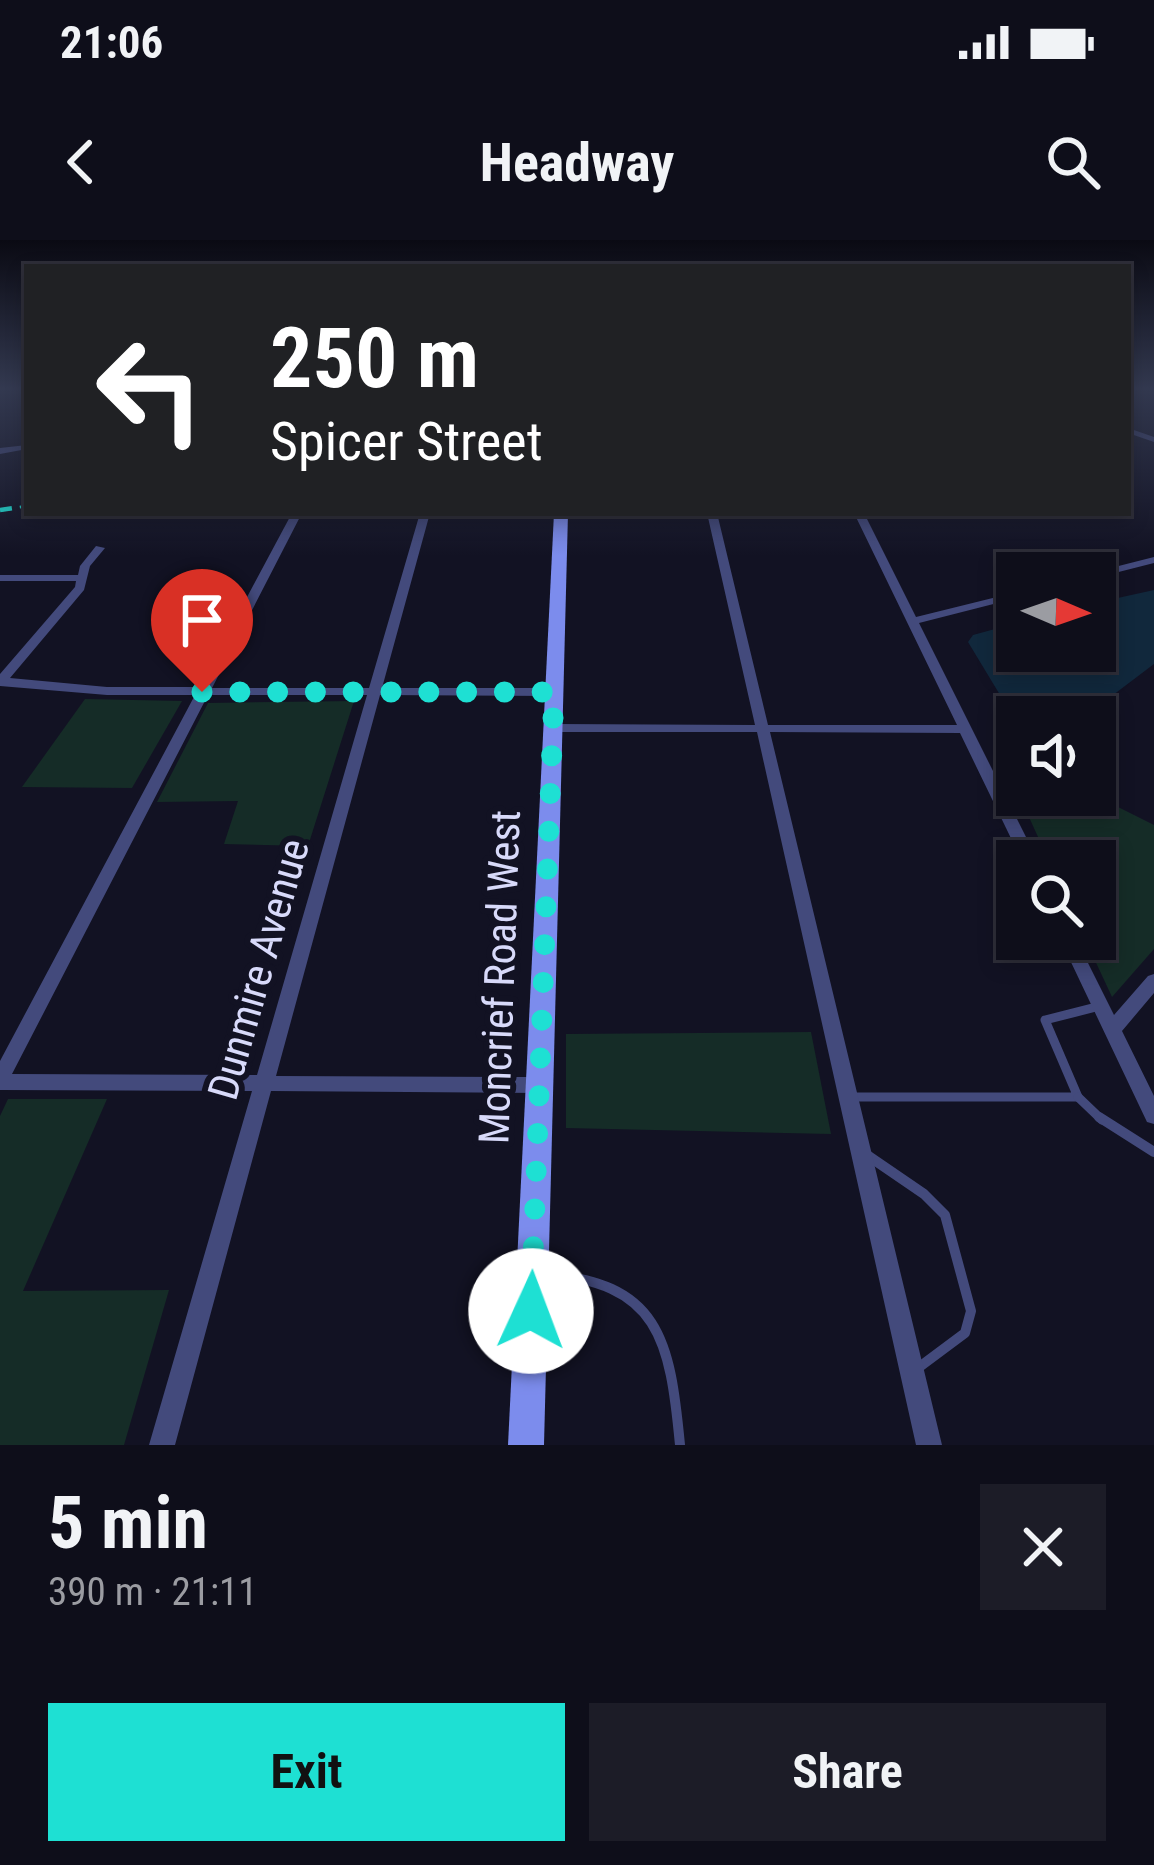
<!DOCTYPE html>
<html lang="en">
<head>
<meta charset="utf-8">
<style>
  :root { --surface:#0e0e1a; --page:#1c1c27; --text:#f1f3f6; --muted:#9b9ca2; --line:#2e2e39; --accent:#1ee0d3 }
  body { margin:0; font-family:"Roboto Condensed",sans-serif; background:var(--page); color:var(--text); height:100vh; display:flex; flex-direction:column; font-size:45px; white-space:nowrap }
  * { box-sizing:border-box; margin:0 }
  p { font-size:39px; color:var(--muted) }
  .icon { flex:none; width:66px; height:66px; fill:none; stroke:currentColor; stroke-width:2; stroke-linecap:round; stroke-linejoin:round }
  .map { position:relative; height:1205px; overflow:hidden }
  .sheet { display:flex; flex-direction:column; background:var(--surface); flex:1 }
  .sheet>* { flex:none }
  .hud { position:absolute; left:24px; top:24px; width:1107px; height:252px; border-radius:0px; box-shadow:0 6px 18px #0003,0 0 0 3px var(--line); background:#202124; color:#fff; overflow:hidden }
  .needle { width:78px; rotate:92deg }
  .fabs { position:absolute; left:996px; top:312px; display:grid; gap:24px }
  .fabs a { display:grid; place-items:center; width:120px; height:120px; border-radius:0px; background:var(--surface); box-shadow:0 6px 18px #0003,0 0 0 3px var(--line); font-size:60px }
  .pin { position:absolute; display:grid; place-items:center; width:102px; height:102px; color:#fff; margin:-123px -51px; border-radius:50% 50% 50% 0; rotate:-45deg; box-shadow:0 0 12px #0007 }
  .pin .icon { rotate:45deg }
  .me { position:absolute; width:132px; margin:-66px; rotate:2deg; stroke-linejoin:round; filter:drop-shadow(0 0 9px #0008) }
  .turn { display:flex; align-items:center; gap:42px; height:252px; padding:0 48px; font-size:54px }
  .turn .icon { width:156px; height:156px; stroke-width:2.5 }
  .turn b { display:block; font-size:84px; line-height:102px }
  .round { display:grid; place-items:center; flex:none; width:126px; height:126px; border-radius:0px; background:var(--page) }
  .head { display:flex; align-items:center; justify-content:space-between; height:204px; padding:0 48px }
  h1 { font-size:72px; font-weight:700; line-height:90px }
  .button { display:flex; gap:24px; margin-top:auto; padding:24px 48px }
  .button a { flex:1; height:138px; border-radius:0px; background:var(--accent); color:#111; font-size:48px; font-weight:700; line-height:138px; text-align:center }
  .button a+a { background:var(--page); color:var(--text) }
  .status { display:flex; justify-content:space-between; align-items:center; height:84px; padding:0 60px; background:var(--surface); direction:ltr }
  .status svg { height:33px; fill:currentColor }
  header { display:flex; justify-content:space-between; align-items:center; height:156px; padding:0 48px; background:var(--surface); font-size:54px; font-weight:700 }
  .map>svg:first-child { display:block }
  .green { fill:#152c27 }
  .water { fill:#11283c }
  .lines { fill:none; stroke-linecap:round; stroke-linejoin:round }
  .lane-far1 { stroke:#434a7c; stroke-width:9 }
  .lane { stroke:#434a7c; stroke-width:10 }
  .street { fill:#434a7c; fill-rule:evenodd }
  .secondary { fill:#7c8ced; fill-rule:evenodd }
  .rail-far1 { stroke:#1ee0d3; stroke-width:3; stroke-dasharray:10 9; stroke-linecap:butt }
  .rail { stroke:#1ee0d3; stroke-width:4.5; stroke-dasharray:12 10; stroke-linecap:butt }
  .route { stroke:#1ee0d3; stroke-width:21; stroke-dasharray:0 37.8 }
  .labels { text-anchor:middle; stroke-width:12; stroke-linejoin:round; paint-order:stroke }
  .street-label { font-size:42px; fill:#d8dafa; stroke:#121223 }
</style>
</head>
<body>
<div class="status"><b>21:06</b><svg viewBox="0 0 49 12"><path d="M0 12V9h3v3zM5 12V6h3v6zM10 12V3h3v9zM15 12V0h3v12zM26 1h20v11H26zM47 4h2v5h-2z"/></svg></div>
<header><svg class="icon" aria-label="back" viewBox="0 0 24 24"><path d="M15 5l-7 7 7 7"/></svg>Headway<svg class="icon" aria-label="search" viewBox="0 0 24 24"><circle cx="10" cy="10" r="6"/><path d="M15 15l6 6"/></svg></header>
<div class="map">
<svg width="1154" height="1205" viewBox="0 0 1154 1205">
  <rect width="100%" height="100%" fill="#121223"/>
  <g class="green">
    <polygon points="85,459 182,461 132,548 22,547"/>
    <polygon points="354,461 308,606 224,604 238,561 157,562 208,463"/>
    <polygon points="1034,555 1094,555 1154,585 1154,709 1112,757 1085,699 1095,699 1095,621 1049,621 1023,564"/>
    <polygon points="811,792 831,894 566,888 566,794"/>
    <polygon points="8,859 107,859 23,1051 169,1050 124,1205 0,1205 0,876"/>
  </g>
  <polygon class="water" points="1154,350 1154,424 1084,477 1017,477 1017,483 968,402 973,395 1017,383 1017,411 1095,411 1095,363"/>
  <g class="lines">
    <g class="lane-far1">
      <polyline points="850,857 1078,857 1045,780 1100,766"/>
      <polyline points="1078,857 1102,880"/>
    </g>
    <g class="lane">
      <polyline points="1099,877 1154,912"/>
      <polyline points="867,915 924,954 945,975 971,1071 965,1093 918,1128"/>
      <path d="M541,1034C660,1041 670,1100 680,1205"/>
    </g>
    <g class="street">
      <polygon points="1128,188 1154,197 1154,202 1128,193"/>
      <polygon points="27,205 27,209 0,214 0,208"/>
      <path d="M292,273H302L212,448H369L420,273H430L382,448H555L561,452L555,456L380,455L276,836L540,837L547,839L550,845L547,851L540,853L271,851L175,1205H149L252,851L0,850V821L195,455H107L0,446V434L75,347L76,341H0V335H78L80,326L96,306L105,308L90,326L84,350L10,438L107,447H199ZM208,455H367L257,835L12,834Z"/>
      <polygon points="707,273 717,273 768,485 957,485 854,273 864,273 916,377 1017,352 1017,358 919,383 1038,621 1022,621 960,493 770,492 942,1205 916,1205 757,492 553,492 546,488 553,484 755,485"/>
      <polygon points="1154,317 1154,323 1095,338 1095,333 1091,333"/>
      <polygon points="1060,699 1076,699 1114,775 1148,736 1154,734 1154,753 1122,791 1154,856 1154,884 1147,882"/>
    </g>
    <polygon class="secondary" points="554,273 568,273 544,1205 508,1205"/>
    <polyline class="rail-far1" points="1,270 27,266"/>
    <polyline class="rail" points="0,270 21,267"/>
  </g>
  <linearGradient id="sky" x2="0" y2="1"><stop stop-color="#0a0a13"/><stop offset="0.47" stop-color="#333950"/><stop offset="1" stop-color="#333950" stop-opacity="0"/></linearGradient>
  <rect width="1154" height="316" fill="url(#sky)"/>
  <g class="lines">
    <polyline class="route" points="202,452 554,452 531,1071"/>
  </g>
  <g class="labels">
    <g class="street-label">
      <text transform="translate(258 729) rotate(-74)" y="15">Dunmire Avenue</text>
      <text transform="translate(499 737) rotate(-88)" y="15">Moncrief Road West</text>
    </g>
  </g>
</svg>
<div class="fabs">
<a><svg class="needle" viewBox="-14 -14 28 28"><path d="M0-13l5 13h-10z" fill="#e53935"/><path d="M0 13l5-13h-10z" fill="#9b9ca2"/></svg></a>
<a><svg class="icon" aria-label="sound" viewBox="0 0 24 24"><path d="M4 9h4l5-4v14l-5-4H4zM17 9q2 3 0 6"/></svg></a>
<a><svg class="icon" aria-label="search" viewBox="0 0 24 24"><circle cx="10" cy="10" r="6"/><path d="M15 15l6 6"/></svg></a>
</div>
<div class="pin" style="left:202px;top:452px;background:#d93025"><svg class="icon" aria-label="arrive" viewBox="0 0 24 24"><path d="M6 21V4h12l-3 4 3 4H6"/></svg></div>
<svg class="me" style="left:531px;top:1071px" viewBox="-20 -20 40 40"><circle r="19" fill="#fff"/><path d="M0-13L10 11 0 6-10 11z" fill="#1ee0d3"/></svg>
<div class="hud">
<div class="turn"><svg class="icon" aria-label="left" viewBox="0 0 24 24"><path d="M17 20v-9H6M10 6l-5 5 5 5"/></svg><div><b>250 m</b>Spicer Street</div></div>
</div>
</div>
<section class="sheet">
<div class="head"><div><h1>5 min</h1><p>390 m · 21:11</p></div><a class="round"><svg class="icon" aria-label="close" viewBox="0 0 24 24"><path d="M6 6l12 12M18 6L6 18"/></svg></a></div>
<div class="button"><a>Exit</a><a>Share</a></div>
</section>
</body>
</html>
